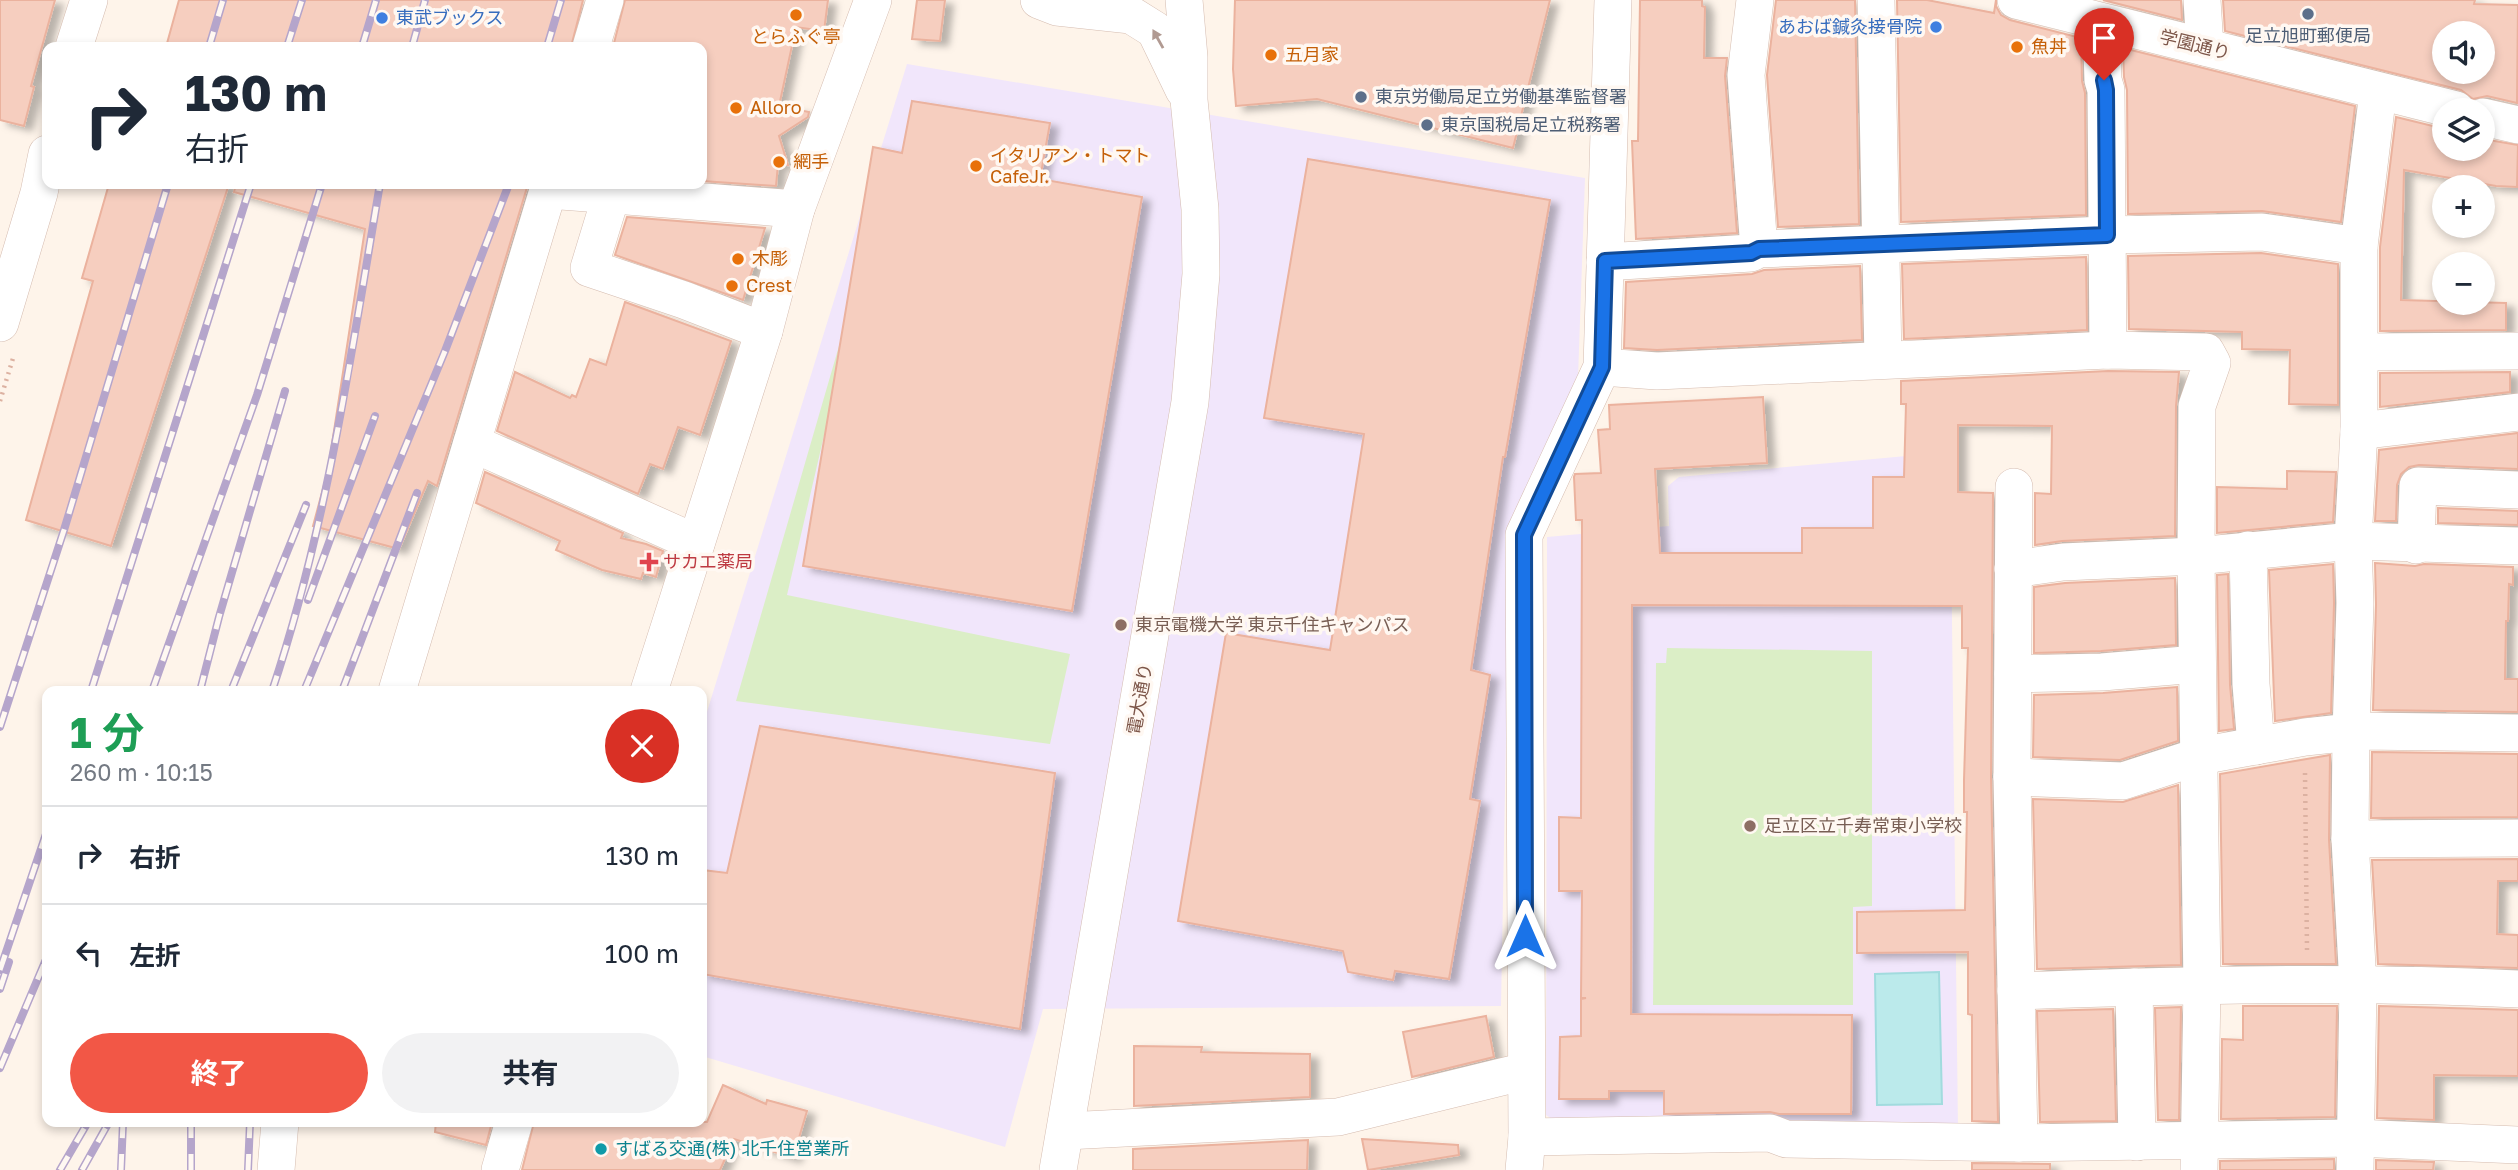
<!DOCTYPE html>
<html lang="ja">
<head>
<meta charset="utf-8">
<style>
  :root { --surface:#fff; --page:#f2f2f3; --text:#1f2937; --muted:#747a83; --line:#e0e1e3; --accent:#f25746 }
  body { margin:0; font-family:"Golos Text","Noto Sans JP",sans-serif; background:var(--page); color:var(--text); height:100vh; display:flex; flex-direction:column; font-size:26px; white-space:nowrap }
  * { box-sizing:border-box; margin:0 }
  p { font-size:23px; color:var(--muted) }
  .icon { flex:none; width:38px; height:38px; fill:none; stroke:currentColor; stroke-width:2; stroke-linecap:round; stroke-linejoin:round }
  .map { position:relative; flex:1; overflow:hidden }
  .details { position:absolute; left:42px; top:686px; width:665px; height:441px; display:flex; flex-direction:column; background:var(--surface); border-radius:14px; box-shadow:0 4px 10px #0003 }
  .details>* { flex:none }
  .banner { position:absolute; left:42px; top:42px; width:665px; height:147px; border-radius:14px; box-shadow:0 4px 10px #0003; background:#fff; color:var(--text); overflow:hidden }
  .fabs { position:absolute; left:2432px; top:21px; display:grid; gap:14px }
  .fabs a { display:grid; place-items:center; width:63px; height:63px; border-radius:50%; background:var(--surface); box-shadow:0 4px 10px #0003; font-size:35px }
  .pin { position:absolute; display:grid; place-items:center; width:60px; height:60px; color:#fff; margin:-72px -30px; border-radius:50% 50% 50% 0; rotate:-45deg; box-shadow:0 0 7px #0007 }
  .pin .icon { rotate:45deg }
  .me { position:absolute; width:77px; margin:-38px; rotate:0deg; stroke-linejoin:round; filter:drop-shadow(0 0 5px #0008) }
  .turn { display:flex; align-items:center; gap:24px; height:147px; padding:0 28px; font-size:32px }
  .turn .icon { width:91px; height:91px; stroke-width:2.5 }
  .turn b { display:block; font-size:49px; line-height:60px }
  .round { display:grid; place-items:center; flex:none; width:74px; height:74px; border-radius:37px; background:var(--page) }
  .summary { display:flex; align-items:center; justify-content:space-between; height:119px; padding:0 28px }
  h1 { font-size:42px; font-weight:700; line-height:52px; color:#1e9e55 }
  .cta { display:flex; gap:14px; margin-top:auto; padding:14px 28px }
  .cta a { flex:1; height:80px; border-radius:42px; background:var(--accent); color:#fff; font-size:28px; font-weight:700; line-height:80px; text-align:center }
  .cta a+a { background:var(--page); color:var(--text) }
  ul { padding:0; list-style:none }
  li { display:flex; align-items:center; gap:21px; height:98px; padding:0 28px; border-top:2px solid var(--line) }
  li div { flex:1 }
  li b { display:block; font-size:26px }
  li em { font-style:normal }
  .map>svg:first-child { display:block }
  .education { fill:#f1e6fb }
  .green { fill:#dbeec6 }
  .water { fill:#bbeaeb; stroke:#a1dbde; stroke-width:2 }
  .building { fill:#f6cebf; stroke:#ebb29e; stroke-width:2; fill-rule:evenodd; filter:url(#shadow) }
  .lines { fill:none; stroke-linecap:round; stroke-linejoin:round }
  .minor-casing { stroke:#d5bcb0; stroke-width:38 }
  .path { stroke:#dcb1a1; stroke-width:4.5; stroke-dasharray:2 5; stroke-linecap:butt }
  .minor { stroke:#fff; stroke-width:37 }
  .rail-casing { stroke:#b5a5cb; stroke-width:8 }
  .rail { stroke:#fff8f2; stroke-width:5; stroke-dasharray:16; stroke-linecap:butt }
  .oneway { fill:#b19a92 }
  .route-casing { stroke:#114b97; stroke-width:18 }
  .route { stroke:#1a73e8; stroke-width:12 }
  .service-dot { fill:#5c6f8a; stroke:#fff8f2; stroke-width:2.5 }
  .food-dot { fill:#e8710a; stroke:#fff8f2; stroke-width:2.5 }
  .shop-dot { fill:#3f7fe0; stroke:#fff8f2; stroke-width:2.5 }
  .health-dot { fill:#e0444e; stroke:#fff8f2; stroke-width:2.5 }
  .education-dot { fill:#8d6e63; stroke:#fff8f2; stroke-width:2.5 }
  .culture-dot { fill:#0f9aa8; stroke:#fff8f2; stroke-width:2.5 }
  .labels { text-anchor:middle; stroke-width:7; stroke-linejoin:round; paint-order:stroke }
  .shop-label { font-size:18px; fill:#366cbe; stroke:#fff8f2; text-anchor:start }
  .service-label { font-size:18px; fill:#4e5e75; stroke:#fff8f2; text-anchor:start }
  .food-label { font-size:18px; fill:#c56008; stroke:#fff8f2; text-anchor:start }
  .street-label { font-size:18px; fill:#7d5649; stroke:#fff8f2 }
  .health-label { font-size:18px; fill:#be3a42; stroke:#fff8f2; text-anchor:start }
  .education-label { font-size:18px; fill:#785e54; stroke:#fff8f2; text-anchor:start }
  .culture-label { font-size:18px; fill:#0d838f; stroke:#fff8f2; text-anchor:start }
</style>
</head>
<body>
<div class="map">
<svg width="2518" height="1170" viewBox="0 0 2518 1170">
  <defs>
    <filter id="shadow"><feDropShadow dx="8" dy="4.5" stdDeviation="3.5" flood-color="#0004"/></filter>
  </defs>
  <rect width="100%" height="100%" fill="#fef4ea"/>
  <g class="education">
    <polygon points="907,64 1585,178 1578,378 1510,522 1501,1006 1043,1009 1005,1147 702,1056 702,728"/>
    <polygon points="1950,452 1958,1130 1563,1127 1546,1115 1547,537 1669,526 1668,486 1679,477"/>
  </g>
  <g class="green">
    <polygon points="868,246 787,595 1070,654 1050,744 736,701"/>
    <polygon points="1667,648 1872,651 1872,906 1853,907 1853,1005 1653,1005 1656,663 1666,663"/>
  </g>
  <polygon class="water" points="1939,972 1942,1104 1877,1105 1875,974"/>
  <g class="building">
    <polygon points="0,0 55,0 31,86 34,87 24,126 0,120"/>
    <polygon points="179,0 583,0 571,47 166,47"/>
    <polygon points="625,0 828,0 824,31 796,27 779,106 809,112 808,117 779,136 788,165 778,164 776,186 702,181 702,47 613,47"/>
    <polygon points="917,0 945,0 940,41 912,39"/>
    <polygon points="1235,0 1550,0 1513,148 1317,99 1236,106 1233,69"/>
    <polygon points="1640,0 1702,0 1702,6 1705,7 1704,58 1727,58 1725,76 1737,233 1636,239 1632,141 1638,141"/>
    <polygon points="1776,0 1855,0 1859,224 1778,227 1767,75"/>
    <polygon points="1897,0 1927,0 1994,13 1996,0 1996,6 2001,15 2010,20 2081,38 2082,81 2085,93 2086,215 1901,222"/>
    <polygon points="2103,0 2181,0 2182,20"/>
    <path d="M2223,0H2475L2474,4L2518,5L2517,103L2487,96L2473,99L2461,90L2225,31ZM2445,33H2483V72H2445Z"/>
    <polygon points="2123,48 2355,106 2341,222 2262,211 2128,214 2127,90 2124,77"/>
    <polygon points="912,101 1050,123 1040,179 1142,197 1072,611 803,566 873,147 902,153"/>
    <polygon points="2396,117 2445,129 2445,149 2483,149 2483,139 2518,145 2517,187 2496,186 2404,170 2401,300 2506,303 2506,330 2380,331 2380,247"/>
    <polygon points="1308,159 1550,200 1505,457 1503,457 1471,670 1490,675 1470,799 1480,801 1449,979 1395,971 1393,980 1348,972 1343,951 1178,921 1226,633 1330,650 1364,434 1264,418"/>
    <polygon points="109,184 229,184 111,546 26,520 93,281 82,278"/>
    <polygon points="236,184 528,184 437,486 428,481 399,549 313,526 328,470 365,229 234,192"/>
    <polygon points="627,217 765,228 743,300 615,255"/>
    <polygon points="2261,253 2338,264 2338,405 2289,404 2290,350 2242,349 2242,332 2129,329 2128,256"/>
    <polygon points="2086,257 2087,330 1904,339 1902,264"/>
    <polygon points="1860,266 1862,340 1657,350 1624,348 1626,282 1752,274 1764,270"/>
    <polygon points="625,302 731,341 700,435 678,427 663,469 650,464 638,494 497,431 515,372 570,398 572,395 576,397 590,359 606,365"/>
    <polygon points="2108,371 2179,372 2176,406 2175,536 2062,541 2035,545 2035,493 2051,494 2052,426 1958,425 1958,492 1993,493 1991,777 1998,1122 1972,1121 1972,1015 1968,1014 1968,952 1857,953 1857,912 1965,910 1967,812 1964,812 1964,780 1968,648 1962,648 1962,606 1632,605 1631,1014 1852,1015 1851,1114 1779,1114 1770,1112 1664,1114 1664,1091 1609,1091 1609,1099 1559,1099 1560,1037 1581,1036 1581,999 1586,998 1581,998 1582,891 1559,891 1559,817 1581,818 1582,520 1576,520 1574,477 1575,474 1601,473 1598,430 1610,429 1609,405 1763,397 1767,463 1655,469 1660,553 1802,553 1802,528 1873,528 1873,477 1904,477 1906,404 1901,404 1901,381"/>
    <polygon points="2510,372 2510,392 2380,407 2380,373"/>
    <polygon points="2518,433 2518,469 2419,465 2409,467 2401,474 2397,485 2396,521 2375,521 2379,450"/>
    <polygon points="2287,471 2336,472 2333,522 2217,533 2217,487 2287,489"/>
    <polygon points="485,472 623,533 621,538 646,544 663,551 656,577 643,573 641,579 602,570 556,550 560,541 476,503"/>
    <polygon points="2438,508 2518,511 2518,525 2438,523"/>
    <polygon points="2375,563 2415,566 2424,564 2513,567 2513,585 2509,584 2508,621 2506,621 2505,679 2518,679 2518,712 2373,710 2376,604"/>
    <polygon points="2333,564 2334,603 2331,713 2275,721 2269,570"/>
    <polygon points="2228,574 2230,685 2234,729 2219,731 2217,575"/>
    <polygon points="2175,578 2176,645 2101,651 2034,653 2034,587 2065,583"/>
    <polygon points="2177,687 2178,741 2120,760 2033,757 2034,695 2103,693"/>
    <polygon points="760,726 1055,773 1020,1029 702,974 702,870 727,873"/>
    <polygon points="2372,752 2518,754 2518,817 2371,818"/>
    <polygon points="2330,755 2329,840 2336,964 2223,964 2220,774"/>
    <polygon points="2178,785 2181,965 2037,969 2033,799 2123,802"/>
    <polygon points="2518,859 2518,881 2498,881 2497,934 2518,935 2518,968 2378,964 2372,860"/>
    <polygon points="2243,1006 2337,1006 2335,1117 2221,1119 2222,1039 2243,1040"/>
    <polygon points="2379,1006 2518,1010 2518,1076 2434,1075 2434,1120 2377,1118"/>
    <polygon points="2181,1007 2179,1120 2158,1120 2155,1008"/>
    <polygon points="2113,1009 2116,1121 2040,1122 2037,1011"/>
    <polygon points="1486,1016 1494,1057 1412,1077 1403,1032"/>
    <polygon points="1134,1046 1202,1047 1201,1052 1310,1054 1310,1097 1134,1106"/>
    <polygon points="723,1085 766,1104 767,1100 807,1111 793,1158 734,1139 720,1170 522,1170 534,1122 707,1122"/>
    <polygon points="436,1122 492,1122 486,1145 435,1132"/>
    <polygon points="1362,1139 1458,1145 1459,1155 1368,1170"/>
    <polygon points="1308,1140 1307,1170 1133,1170 1133,1149"/>
    <polygon points="2334,1159 2334,1170 2220,1170 2220,1161"/>
    <polygon points="2376,1160 2434,1162 2433,1170 2376,1170"/>
    <polygon points="1972,1163 2050,1164 2050,1170 1972,1170"/>
  </g>
  <g class="lines">
    <defs>
      <g id="minor">
        <polyline points="1039,0 1057,7 1131,15 1155,30 1184,90"/>
        <polyline points="1755,0 1746,75 1759,249"/>
        <polyline points="1876,0 1883,360"/>
        <polyline points="2016,0 2456,110"/>
        <polyline points="2202,0 2205,47"/>
        <polyline points="2101,22 2103,80 2106,90 2108,350"/>
        <polyline points="74,47 89,0"/>
        <polyline points="591,47 605,0"/>
        <polyline points="2483,117 2518,125"/>
        <polyline points="548,190 796,209"/>
        <polyline points="611,196 589,268 684,300 764,331"/>
        <polyline points="1605,262 1751,253 1759,249 2107,235 2262,232 2359,246"/>
        <polyline points="0,323 39,193 47,154"/>
        <polyline points="2360,352 2518,351"/>
        <polyline points="1602,367 1657,371 2108,350 2206,352 2212,363 2197,406 2196,556 2202,985 2199,1170"/>
        <polyline points="2359,431 2518,412"/>
        <polyline points="472,443 696,543"/>
        <polyline points="2014,487 2012,777 2019,1143"/>
        <polyline points="2416,545 2418,486 2518,490"/>
        <polyline points="2248,550 2251,684 2256,746"/>
        <polyline points="2013,569 2063,562 2196,556 2353,541 2518,546"/>
        <polyline points="2013,674 2102,672 2197,664"/>
        <polyline points="397,691 550,184"/>
        <polyline points="649,691 764,331 796,209 873,0"/>
        <polyline points="2012,777 2123,781 2200,756 2305,737 2361,731 2518,733"/>
        <polyline points="2350,839 2518,838"/>
        <polyline points="2134,987 2137,1142"/>
        <path d="M2016,991C2183,985 2351,981 2518,989"/>
        <polyline points="1066,1131 1338,1117 1526,1071"/>
        <polyline points="1527,1137 1770,1133 1786,1139 2019,1143 2355,1138 2518,1145"/>
        <polyline points="276,1170 280,1122"/>
        <polyline points="500,1170 514,1122"/>
        <polyline points="1058,1170 1190,402 1201,274 1200,209 1189,100 1189,57 1184,0"/>
        <polyline points="1524,1170 1527,1137 1524,535 1602,367 1613,0"/>
        <polyline points="2355,1170 2358,985 2350,839 2351,734 2355,603 2353,541 2359,431 2359,246 2378,92"/>
      </g>
    </defs>
    <use href="#minor" class="minor-casing"/>
    <g class="path">
      <polyline points="0,401 14,355"/>
      <polyline points="2305,773 2307,950"/>
    </g>
    <use href="#minor" class="minor"/>
    <defs>
      <g id="rail">
        <polyline points="209,47 223,0"/>
        <polyline points="287,47 302,0"/>
        <polyline points="362,47 376,0"/>
        <polyline points="412,47 425,0"/>
        <polyline points="547,47 561,0"/>
        <polyline points="308,600 375,416"/>
        <polyline points="91,691 251,184"/>
        <polyline points="152,691 257,395 322,184"/>
        <polyline points="200,691 219,617 285,391"/>
        <polyline points="231,691 306,505"/>
        <path d="M272,691C327,527 351,354 380,184"/>
        <polyline points="304,691 445,351 509,184"/>
        <polyline points="342,691 417,493"/>
        <polyline points="0,727 64,530 168,184"/>
        <polyline points="0,970 47,831"/>
        <polyline points="0,989 9,962"/>
        <polyline points="0,1068 47,957"/>
        <polyline points="60,1170 88,1122"/>
        <polyline points="82,1170 109,1122"/>
        <polyline points="121,1170 123,1122"/>
        <polyline points="191,1170 191,1122"/>
        <polyline points="248,1170 250,1122"/>
      </g>
    </defs>
    <use href="#rail" class="rail-casing"/>
    <use href="#rail" class="rail"/>
  </g>
  <defs><path id="oneway-solid" d="M-6-.8H1V-3.2L6.5 0L1 3.2V.8H-6Z" transform="scale(1.75)"/></defs>
  <use class="oneway" href="#oneway-solid" transform="translate(1158 39) rotate(-119)"/>
  <g class="lines">
    <defs>
      <polyline id="route" points="1525,936 1524,535 1602,367 1605,261 1751,253 1759,249 2107,235 2106,90 2104,80"/>
    </defs>
    <use href="#route" class="route-casing"/>
    <use href="#route" class="route"/>
  </g>
  <g class="service-dot">
    <circle cx="2308" cy="14" r="7"/>
    <circle cx="1361" cy="97" r="7"/>
    <circle cx="1427" cy="125" r="7"/>
  </g>
  <g class="food-dot">
    <circle cx="796" cy="15" r="7"/>
    <circle cx="2017" cy="47" r="7"/>
    <circle cx="1271" cy="55" r="7"/>
    <circle cx="736" cy="108" r="7"/>
    <circle cx="779" cy="162" r="7"/>
    <circle cx="976" cy="166" r="7"/>
    <circle cx="738" cy="259" r="7"/>
    <circle cx="732" cy="286" r="7"/>
  </g>
  <g class="shop-dot">
    <circle cx="382" cy="18" r="7"/>
    <circle cx="1936" cy="27" r="7"/>
  </g>
  <path class="health-dot" d="M645.5 551.5h7v7h7v7h-7v7h-7v-7h-7v-7h7z"/>
  <g class="education-dot">
    <circle cx="1121" cy="625" r="7"/>
    <circle cx="1750" cy="826" r="7"/>
  </g>
  <circle class="culture-dot" cx="601" cy="1149" r="7"/>
  <g class="labels">
    <g class="shop-label">
      <text x="396" y="24">東武ブックス</text>
      <text x="1922" y="33" text-anchor="end">あおば鍼灸接骨院</text>
    </g>
    <g class="service-label">
      <text x="2308" y="42" text-anchor="middle">足立旭町郵便局</text>
      <text x="1375" y="103">東京労働局足立労働基準監督署</text>
      <text x="1441" y="131">東京国税局足立税務署</text>
    </g>
    <g class="food-label">
      <text x="796" y="43" text-anchor="middle">とらふぐ亭</text>
      <text x="2031" y="53">魚丼</text>
      <text x="1285" y="61">五月家</text>
      <text x="750" y="114">Alloro</text>
      <text x="990" y="162">イタリアン・トマト<tspan x="990" dy="21">CafeJr.</tspan></text>
      <text x="793" y="168">網手</text>
      <text x="752" y="265">木彫</text>
      <text x="746" y="292">Crest</text>
    </g>
    <g class="street-label">
      <text transform="translate(2195 45) rotate(14)" y="6">学園通り</text>
      <text transform="translate(1140 699) rotate(-80)" y="6">電大通り</text>
    </g>
    <g class="health-label">
      <text x="663" y="568">サカエ薬局</text>
    </g>
    <g class="education-label">
      <text x="1135" y="631">東京電機大学 東京千住キャンパス</text>
      <text x="1764" y="832">足立区立千寿常東小学校</text>
    </g>
    <g class="culture-label">
      <text x="615" y="1155">すばる交通(株) 北千住営業所</text>
    </g>
  </g>
</svg>
<div class="fabs">
<a><svg class="icon" aria-label="sound" viewBox="0 0 24 24"><path d="M4 9h4l5-4v14l-5-4H4zM17 9q2 3 0 6"/></svg></a>
<a><svg class="icon" aria-label="layers" viewBox="0 0 24 24"><path d="M12 4l9 5-9 5-9-5zM3 14l9 5 9-5"/></svg></a>
<a>+</a>
<a>−</a>
</div>
<div class="pin" style="left:2104px;top:80px;background:#d93025"><svg class="icon" aria-label="arrive" viewBox="0 0 24 24"><path d="M6 21V4h12l-3 4 3 4H6"/></svg></div>
<svg class="me" style="left:1525px;top:936px" viewBox="-20 -20 40 40"><path d="M0-17L14 15 0 8-14 15z" fill="#1a73e8" stroke="#fff" stroke-width="4"/></svg>
<div class="banner">
<div class="turn"><svg class="icon" aria-label="right" viewBox="0 0 24 24"><path d="M7 20v-9h11M14 6l5 5-5 5"/></svg><div><b>130 m</b>右折</div></div>
</div>
<section class="details">
<div class="summary"><div><h1>1 分</h1><p>260 m · 10:15</p></div><a class="round" style="background:#d93025;color:#fff"><svg class="icon" aria-label="close" viewBox="0 0 24 24"><path d="M6 6l12 12M18 6L6 18"/></svg></a></div>
<ul>
<li><svg class="icon" aria-label="right" viewBox="0 0 24 24"><path d="M7 20v-9h11M14 6l5 5-5 5"/></svg><div><b>右折</b></div><em>130 m</em></li>
<li><svg class="icon" aria-label="left" viewBox="0 0 24 24"><path d="M17 20v-9H6M10 6l-5 5 5 5"/></svg><div><b>左折</b></div><em>100 m</em></li>
</ul>
<div class="cta"><a>終了</a><a>共有</a></div>
</section>
</div>
</body>
</html>
